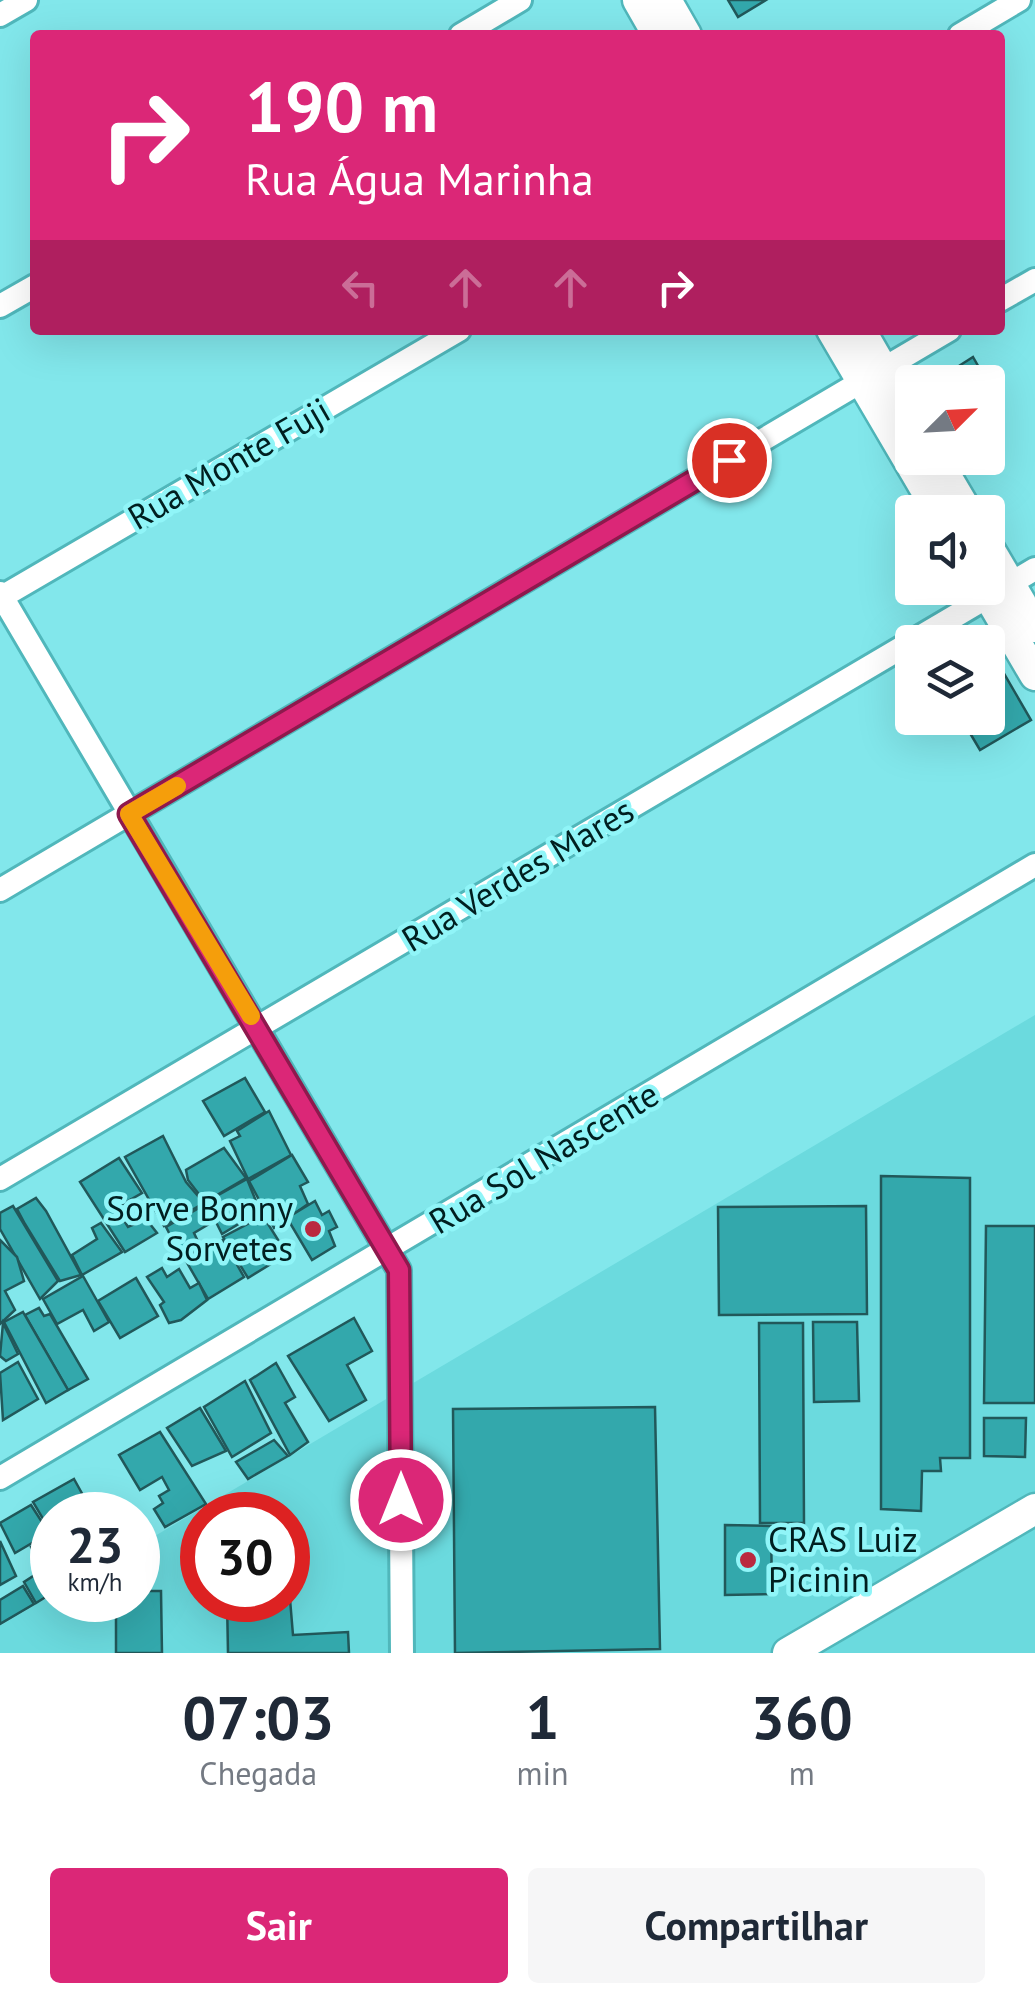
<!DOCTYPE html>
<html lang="pt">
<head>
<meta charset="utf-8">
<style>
  :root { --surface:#fff; --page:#f6f6f7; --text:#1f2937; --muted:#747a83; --accent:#db2777 }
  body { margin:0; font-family:"PT Sans",sans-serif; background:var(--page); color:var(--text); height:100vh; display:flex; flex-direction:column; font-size:38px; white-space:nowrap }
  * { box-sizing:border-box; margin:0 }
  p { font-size:32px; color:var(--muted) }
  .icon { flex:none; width:55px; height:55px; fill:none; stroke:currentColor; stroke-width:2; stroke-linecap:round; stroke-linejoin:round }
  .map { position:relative; height:1653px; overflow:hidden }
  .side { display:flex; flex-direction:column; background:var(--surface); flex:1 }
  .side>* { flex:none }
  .top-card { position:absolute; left:30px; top:30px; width:975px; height:305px; border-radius:10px; box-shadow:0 10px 40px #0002; background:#db2777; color:#fff; overflow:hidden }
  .needle { width:65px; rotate:66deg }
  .controls { position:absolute; left:895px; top:365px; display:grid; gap:20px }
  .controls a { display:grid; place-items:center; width:110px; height:110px; border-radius:10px; background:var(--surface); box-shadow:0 10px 40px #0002; font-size:50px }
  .speed { position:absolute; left:30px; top:1492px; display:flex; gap:20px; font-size:50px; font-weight:700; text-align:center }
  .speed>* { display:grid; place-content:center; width:130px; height:130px; border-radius:50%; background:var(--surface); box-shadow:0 10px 40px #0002; line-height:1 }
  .speed small { font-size:25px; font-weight:400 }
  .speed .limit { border:15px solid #d22; background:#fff; color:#111 }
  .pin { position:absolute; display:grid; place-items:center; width:85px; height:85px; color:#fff; margin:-42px; border:5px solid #fff; border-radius:50%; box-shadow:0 2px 10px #0007 }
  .me { position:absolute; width:110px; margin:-55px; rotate:0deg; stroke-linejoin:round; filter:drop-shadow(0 0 8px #0008) }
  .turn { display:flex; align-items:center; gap:35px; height:210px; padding:0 50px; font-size:45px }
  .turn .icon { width:130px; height:130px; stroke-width:2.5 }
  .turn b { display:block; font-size:70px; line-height:85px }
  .lanes { display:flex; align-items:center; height:95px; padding:0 50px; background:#0003; justify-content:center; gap:50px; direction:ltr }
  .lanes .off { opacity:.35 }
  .eta { display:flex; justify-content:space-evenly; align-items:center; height:170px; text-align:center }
  .eta b { font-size:60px; font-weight:800; line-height:70px }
  .cta { display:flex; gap:20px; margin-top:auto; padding:20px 50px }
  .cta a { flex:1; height:115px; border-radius:10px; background:var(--accent); color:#fff; font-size:40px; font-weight:800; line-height:115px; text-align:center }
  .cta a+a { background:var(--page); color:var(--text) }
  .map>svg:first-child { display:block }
  .built { fill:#6bdade; fill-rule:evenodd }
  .building { fill:#33a8ac; stroke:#21585a; stroke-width:2.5 }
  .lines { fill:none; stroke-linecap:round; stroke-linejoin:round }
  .street-casing { stroke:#50b7bb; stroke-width:28 }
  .secondary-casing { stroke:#50b7bb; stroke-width:35 }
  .street { stroke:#fff; stroke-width:22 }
  .secondary { stroke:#fff; stroke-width:30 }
  .route-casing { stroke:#8e194d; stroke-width:25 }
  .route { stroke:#db2777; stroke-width:18 }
  .slow { stroke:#f59e0b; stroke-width:18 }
  .poi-dot { fill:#ba293f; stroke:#90f5f8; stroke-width:4 }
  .labels { text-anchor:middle; stroke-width:9; stroke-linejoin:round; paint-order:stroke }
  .street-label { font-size:35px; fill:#001f20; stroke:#90f5f8 }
  .poi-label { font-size:35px; fill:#001f20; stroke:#90f5f8; text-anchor:end }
</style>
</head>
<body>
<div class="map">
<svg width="1035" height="1653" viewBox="0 0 1035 1653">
  <rect width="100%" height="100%" fill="#82e7eb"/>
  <path class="built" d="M1035,1015V1653H0V1626L52,1595V1600H138V1546ZM202,1515H288V1600H202Z"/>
  <g class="building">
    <polygon points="728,0 766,0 738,17"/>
    <polygon points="973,357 997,399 988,406 988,382 947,381 951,371"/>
    <polygon points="988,646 1031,720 980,750 961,718 988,718"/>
    <polygon points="245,1078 265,1112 224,1136 203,1101"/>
    <polygon points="269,1111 291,1155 248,1179 230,1141 240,1136 237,1131"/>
    <polygon points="163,1136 186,1182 204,1203 164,1226 125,1157"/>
    <polygon points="224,1148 246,1178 205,1202 188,1180 186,1170"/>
    <polygon points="292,1155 308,1182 300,1186 308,1204 274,1228 249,1181"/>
    <polygon points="119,1158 142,1193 116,1208 128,1227 146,1219 157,1233 125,1252 80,1182"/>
    <polygon points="881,1176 970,1178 970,1458 940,1458 941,1471 922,1471 921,1511 881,1509"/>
    <polygon points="247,1179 260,1211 222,1234 206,1202"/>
    <polygon points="36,1198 46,1211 81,1275 60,1281 25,1224 17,1209"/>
    <polygon points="315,1201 322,1215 329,1211 337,1227 329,1231 335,1246 312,1260 287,1218"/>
    <polygon points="206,1204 214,1221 194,1233 201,1248 183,1260 166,1227"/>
    <polygon points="13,1206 58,1281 40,1299 0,1229 0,1213"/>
    <polygon points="866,1206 867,1314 719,1315 718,1207"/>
    <polygon points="263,1216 287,1254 248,1278 223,1237"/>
    <polygon points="101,1223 122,1252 82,1275 72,1255 97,1239 92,1228"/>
    <polygon points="986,1226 1035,1226 1035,1403 984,1403"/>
    <polygon points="0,1240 17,1257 24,1281 5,1291 15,1310 0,1324"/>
    <polygon points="223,1240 244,1277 208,1299 186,1261"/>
    <polygon points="162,1268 167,1277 179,1269 190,1288 199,1283 207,1300 181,1320 169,1323 160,1305 164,1302 147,1277"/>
    <polygon points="83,1276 109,1322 94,1331 83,1310 57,1324 43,1299"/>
    <polygon points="136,1278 158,1316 120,1338 98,1301"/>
    <polygon points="39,1308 44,1316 50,1314 88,1379 68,1390 25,1315"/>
    <polygon points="23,1312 68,1390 46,1403 4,1322"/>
    <polygon points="354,1318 372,1351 347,1365 366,1400 329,1421 288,1356"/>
    <polygon points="813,1322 857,1322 859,1401 814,1402"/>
    <polygon points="3,1323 18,1354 6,1361 0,1356"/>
    <polygon points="759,1323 803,1323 804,1523 760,1523"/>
    <polygon points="18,1362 38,1399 3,1420 0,1373"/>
    <polygon points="276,1363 295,1397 285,1403 308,1442 290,1455 250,1380"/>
    <polygon points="245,1381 271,1433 232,1457 204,1407"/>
    <polygon points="655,1407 660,1649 455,1653 453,1409"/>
    <polygon points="200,1408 226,1451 192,1466 167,1428"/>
    <polygon points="984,1418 1026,1418 1025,1457 984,1456"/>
    <polygon points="160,1432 206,1504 165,1527 154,1509 163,1503 159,1496 169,1490 162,1477 140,1490 119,1455"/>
    <polygon points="274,1440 288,1456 248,1479 236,1462"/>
    <polygon points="74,1479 94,1515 52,1515 52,1534 33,1502"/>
    <polygon points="31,1505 49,1533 15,1553 0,1523"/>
    <polygon points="725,1525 771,1526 772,1594 725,1595"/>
    <polygon points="51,1536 52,1593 36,1603 24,1582 44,1569 31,1547"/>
    <polygon points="0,1541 16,1576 0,1585"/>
    <polygon points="288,1575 293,1635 348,1632 349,1653 228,1653 227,1600 288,1600"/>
    <polygon points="23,1586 34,1604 0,1624 0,1600"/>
    <polygon points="138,1591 161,1591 162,1653 116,1653 116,1600 138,1600"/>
  </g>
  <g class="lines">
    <defs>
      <g id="street">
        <polyline points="0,15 26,0"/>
        <polyline points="461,35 520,0"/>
        <polyline points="960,35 1019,0"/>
        <polyline points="1000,300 1035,280"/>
        <polyline points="0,306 35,286"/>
        <polyline points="0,593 399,1270 402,1653"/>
        <polyline points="0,598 459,330"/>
        <polyline points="0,890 949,330"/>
        <polyline points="0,1179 1035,569"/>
        <polyline points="0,1478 1035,865"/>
      </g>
      <g id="secondary">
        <polyline points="638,0 658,35"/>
        <polyline points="666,0 686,35"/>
        <polyline points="832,330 939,512"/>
        <polyline points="860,330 912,420"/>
        <polyline points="935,458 967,512"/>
        <polyline points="988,547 1035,627"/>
        <polyline points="984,588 1035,675"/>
        <polyline points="788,1653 1035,1509"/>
      </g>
    </defs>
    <use href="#street" class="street-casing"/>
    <use href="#secondary" class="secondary-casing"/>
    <use href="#street" class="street"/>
    <use href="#secondary" class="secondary"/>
  </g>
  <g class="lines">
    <defs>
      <polyline id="route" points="401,1500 399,1270 129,814 729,460"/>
    </defs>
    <use href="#route" class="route-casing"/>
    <use href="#route" class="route"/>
    <polyline class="slow" points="177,786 129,814 251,1016"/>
  </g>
  <g class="poi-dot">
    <circle cx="313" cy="1229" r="10"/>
    <circle cx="748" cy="1560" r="10"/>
  </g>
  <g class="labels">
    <g class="street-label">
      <text transform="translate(229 464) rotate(-30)" y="12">Rua Monte Fuji</text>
      <text transform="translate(518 875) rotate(-31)" y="12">Rua Verdes Mares</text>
      <text transform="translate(544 1158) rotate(-31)" y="12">Rua Sol Nascente</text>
    </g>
    <g class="poi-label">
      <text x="293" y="1221">Sorve Bonny<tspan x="293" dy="40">Sorvetes</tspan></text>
      <text x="768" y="1552" text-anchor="start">CRAS Luiz<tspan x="768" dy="40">Picinin</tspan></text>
    </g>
  </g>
</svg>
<div class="controls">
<a><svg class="needle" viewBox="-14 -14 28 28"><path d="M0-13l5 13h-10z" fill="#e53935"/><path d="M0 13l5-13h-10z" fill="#747a83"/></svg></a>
<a><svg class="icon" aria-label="sound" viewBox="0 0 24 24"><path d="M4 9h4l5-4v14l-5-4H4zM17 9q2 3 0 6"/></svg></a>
<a><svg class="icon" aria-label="layers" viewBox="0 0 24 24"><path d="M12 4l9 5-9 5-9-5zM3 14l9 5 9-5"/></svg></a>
</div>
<div class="speed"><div>23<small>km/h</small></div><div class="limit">30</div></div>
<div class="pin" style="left:729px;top:460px;background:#d93025"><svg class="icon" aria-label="arrive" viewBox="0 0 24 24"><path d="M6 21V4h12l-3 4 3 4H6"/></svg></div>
<svg class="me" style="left:401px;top:1500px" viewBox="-20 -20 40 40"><circle r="17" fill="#db2777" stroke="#fff" stroke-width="3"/><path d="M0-11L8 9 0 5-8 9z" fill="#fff"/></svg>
<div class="top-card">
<div class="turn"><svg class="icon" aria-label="right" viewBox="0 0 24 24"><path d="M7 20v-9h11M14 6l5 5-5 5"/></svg><div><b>190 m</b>Rua Água Marinha</div></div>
<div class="lanes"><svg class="icon off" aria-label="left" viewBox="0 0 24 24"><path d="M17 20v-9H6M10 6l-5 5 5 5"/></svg><svg class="icon off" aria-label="ahead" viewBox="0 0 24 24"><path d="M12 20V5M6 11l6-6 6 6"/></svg><svg class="icon off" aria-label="ahead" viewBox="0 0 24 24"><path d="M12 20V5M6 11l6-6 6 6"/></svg><svg class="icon" aria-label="right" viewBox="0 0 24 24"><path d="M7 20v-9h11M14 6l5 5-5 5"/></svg></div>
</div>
</div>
<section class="side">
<div class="eta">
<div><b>07:03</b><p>Chegada</p></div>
<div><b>1</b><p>min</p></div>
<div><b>360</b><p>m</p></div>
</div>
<div class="cta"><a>Sair</a><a>Compartilhar</a></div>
</section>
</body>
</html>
